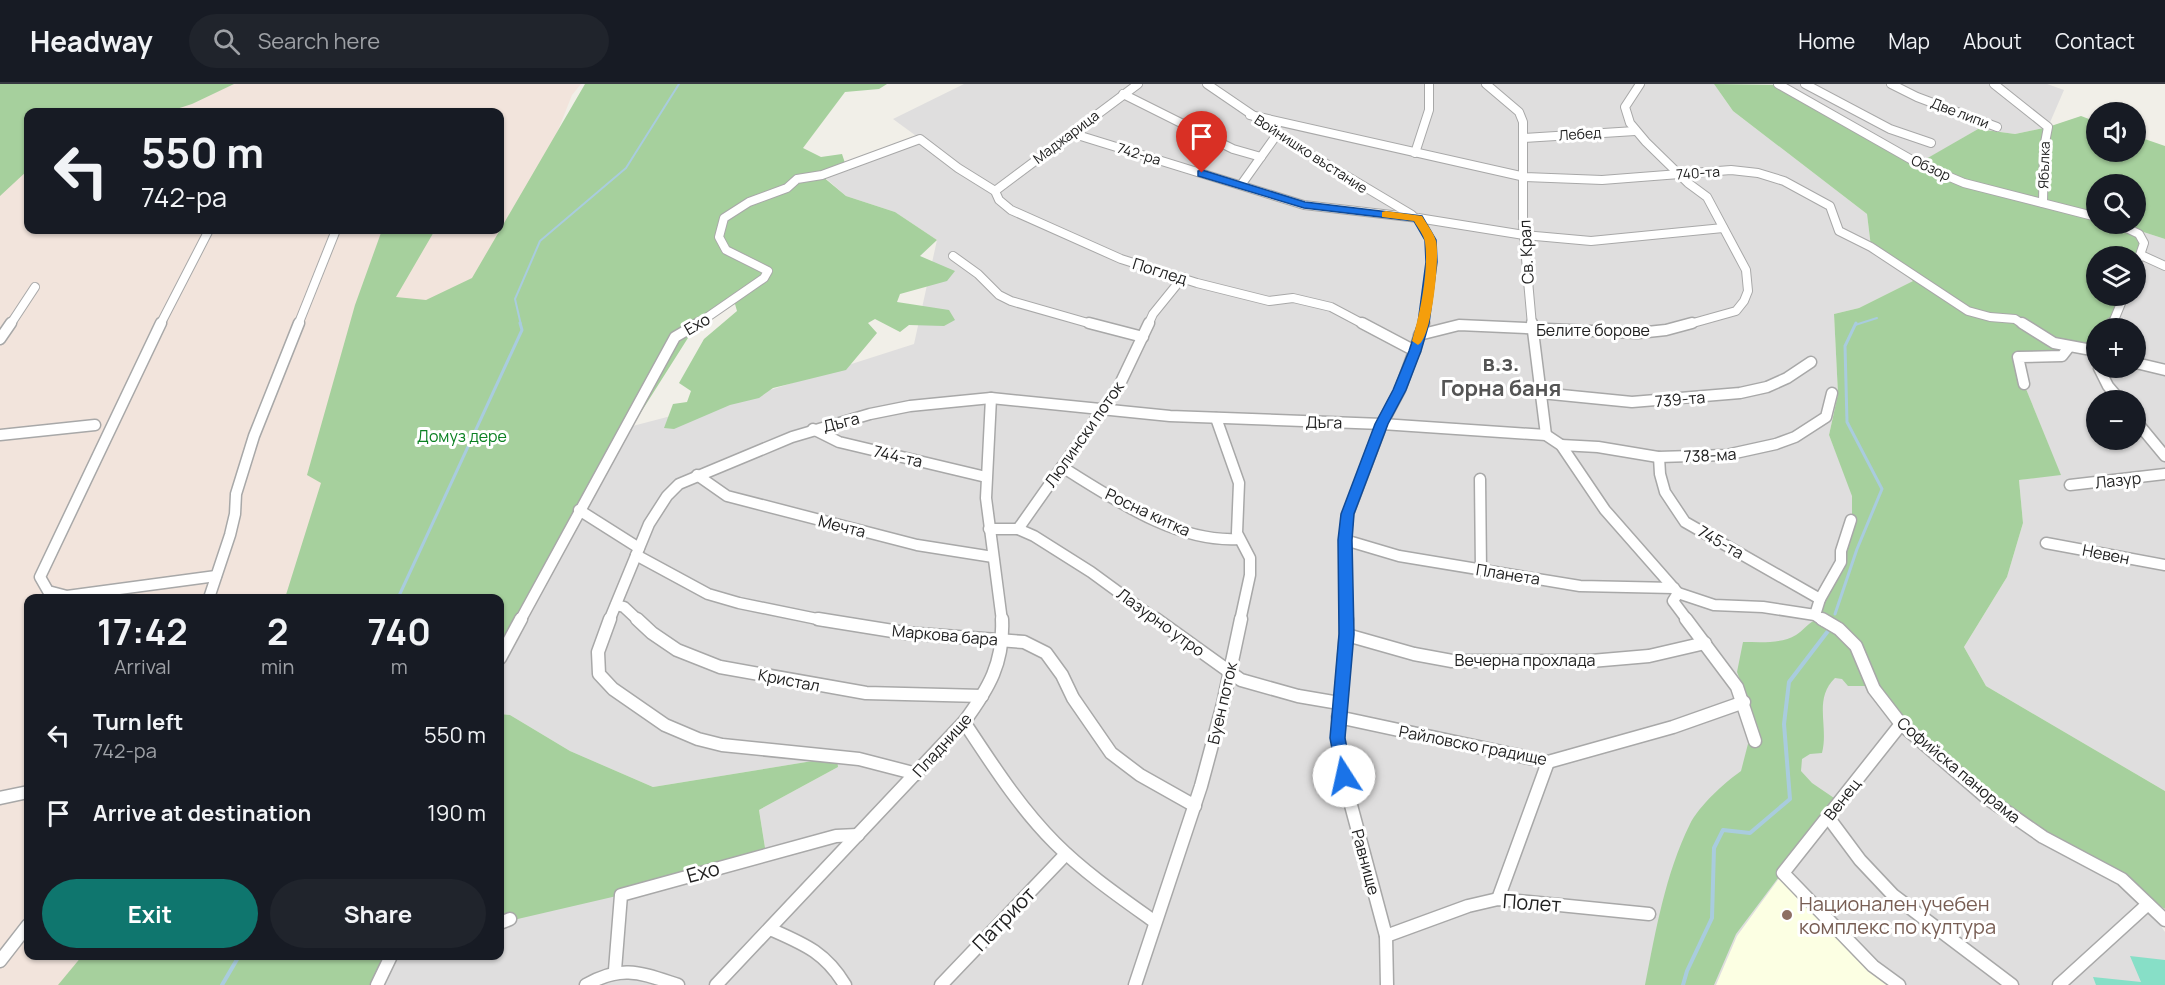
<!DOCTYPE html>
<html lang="en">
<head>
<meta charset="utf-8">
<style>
  :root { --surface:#171b24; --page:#20242c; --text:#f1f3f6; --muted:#9ea1a6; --line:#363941; --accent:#0f766e }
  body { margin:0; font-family:Manrope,sans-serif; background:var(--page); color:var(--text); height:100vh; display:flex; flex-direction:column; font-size:22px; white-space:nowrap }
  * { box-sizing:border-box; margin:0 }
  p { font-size:20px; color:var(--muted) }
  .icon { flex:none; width:33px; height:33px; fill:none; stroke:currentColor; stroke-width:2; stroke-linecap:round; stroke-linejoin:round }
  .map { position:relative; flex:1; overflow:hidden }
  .side { position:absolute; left:24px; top:510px; width:480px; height:366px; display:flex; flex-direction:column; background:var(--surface); border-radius:12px; box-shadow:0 2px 4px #0004 }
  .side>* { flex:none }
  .top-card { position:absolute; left:24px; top:24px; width:480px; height:126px; border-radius:12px; box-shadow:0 2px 4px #0004; background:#171b24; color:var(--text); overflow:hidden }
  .buttons { position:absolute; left:2086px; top:18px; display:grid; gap:12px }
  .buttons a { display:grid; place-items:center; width:60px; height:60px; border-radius:50%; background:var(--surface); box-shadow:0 2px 4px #0004; font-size:30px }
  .pin { position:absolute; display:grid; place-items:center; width:51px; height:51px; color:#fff; margin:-62px -26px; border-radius:50% 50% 50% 0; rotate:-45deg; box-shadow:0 0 6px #0007 }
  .pin .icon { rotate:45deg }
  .me { position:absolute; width:66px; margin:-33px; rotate:350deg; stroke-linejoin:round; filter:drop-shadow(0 0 4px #0008) }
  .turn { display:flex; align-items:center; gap:21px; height:126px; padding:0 18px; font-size:27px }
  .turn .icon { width:78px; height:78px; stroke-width:2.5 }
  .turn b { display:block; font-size:42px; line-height:51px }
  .eta { display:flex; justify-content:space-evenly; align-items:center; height:102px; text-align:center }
  .eta b { font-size:36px; font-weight:700; line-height:42px }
  .primary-button { display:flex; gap:12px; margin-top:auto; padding:12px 18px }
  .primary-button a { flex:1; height:69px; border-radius:36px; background:var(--accent); color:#fff; font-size:24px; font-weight:700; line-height:69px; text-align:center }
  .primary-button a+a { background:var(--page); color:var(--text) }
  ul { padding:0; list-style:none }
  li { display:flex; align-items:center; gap:18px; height:78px; padding:0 18px }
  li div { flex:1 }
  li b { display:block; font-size:22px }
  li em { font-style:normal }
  header { display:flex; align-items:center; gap:36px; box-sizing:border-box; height:84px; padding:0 30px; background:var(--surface); border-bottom:2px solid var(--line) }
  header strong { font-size:28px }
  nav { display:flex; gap:33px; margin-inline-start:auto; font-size:21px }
  .search { width:420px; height:54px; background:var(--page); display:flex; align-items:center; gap:15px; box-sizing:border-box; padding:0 21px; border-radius:33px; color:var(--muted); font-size:22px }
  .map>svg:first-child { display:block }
  .residential { fill:#dfdede; fill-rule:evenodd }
  .education { fill:#fcffe3 }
  .military { fill:#f2e4dc }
  .forest { fill:#a6d09d; fill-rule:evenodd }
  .pitch { fill:#87dfc7 }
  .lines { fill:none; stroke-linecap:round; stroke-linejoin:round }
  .stream-far2 { stroke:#a9ccde; stroke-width:2 }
  .stream-far1 { stroke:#a9ccde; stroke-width:3 }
  .stream { stroke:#a9ccde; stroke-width:4 }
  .minor-far2-casing { stroke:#a8a8a8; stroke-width:10 }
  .minor-far1-casing { stroke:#a8a8a8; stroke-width:13 }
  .minor-casing { stroke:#a8a8a8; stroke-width:15 }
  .minor-far2 { stroke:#fff; stroke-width:8 }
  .minor-far1 { stroke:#fff; stroke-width:10 }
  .minor { stroke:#fff; stroke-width:12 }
  .route { fill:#1a73e8; stroke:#114b97; stroke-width:1.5 }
  .slow { fill:#f59e0b }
  .education-dot { fill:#8d6e63; stroke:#fff; stroke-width:2 }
  .labels { text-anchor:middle; stroke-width:6; stroke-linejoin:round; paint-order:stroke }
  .far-street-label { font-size:14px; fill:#212121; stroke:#fff }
  .street-label { font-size:16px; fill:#212121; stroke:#fff }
  .park-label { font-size:16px; fill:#0c8123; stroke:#fff }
  .near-street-label { font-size:20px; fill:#212121; stroke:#fff }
  .near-education-label { font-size:20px; fill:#785e54; stroke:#fff; text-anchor:start }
  .district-label { font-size:22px; font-weight:bold; fill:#545454; stroke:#fff }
</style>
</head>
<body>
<header>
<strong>Headway</strong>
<div class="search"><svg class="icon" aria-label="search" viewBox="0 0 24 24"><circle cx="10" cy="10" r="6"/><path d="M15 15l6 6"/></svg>Search here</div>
<nav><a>Home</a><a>Map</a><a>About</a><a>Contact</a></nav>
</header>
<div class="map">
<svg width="2165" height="901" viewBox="0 0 2165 901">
  <rect width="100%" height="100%" fill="#f1efe8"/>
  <g class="residential">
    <polygon points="964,0 1714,0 1733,27 1867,130 1871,163 1913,197 1859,224 1834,230 1838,310 1829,351 1853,412 1852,442 1901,640 2003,736 2118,798 2153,831 2165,848 2165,901 363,901 378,872 500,872 500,829 766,769 759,726 838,683 837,673 653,703 570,667 510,631 500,630 500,574 625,344 767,307 914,260 937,156 895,128 846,112 822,91 919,54 893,35"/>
    <polygon points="1769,0 2047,0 2064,6 2048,43 2015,50 1978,45 1919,80 1780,1"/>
    <path d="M2128,143L2165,155V707L1986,602L1964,563L2007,493L2023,439L2019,396L2060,390L2024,300L2018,273L2069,263L2097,267V284H2136V244H2110L2124,212H2136V183L2141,171ZM2097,316H2136V356H2097Z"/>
  </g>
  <polygon class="education" points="1783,789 1899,901 1716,901 1737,852"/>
  <polygon class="military" points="137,0 581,0 572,11 373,514 28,514 28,872 151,872 125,901 0,901 0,84 28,78 28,146 500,146 500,28 109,28"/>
  <g class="forest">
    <polygon points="0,0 234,0 192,20 167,28 28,28 28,86 0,112"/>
    <polygon points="585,0 887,0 879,5 845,8 803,64 821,73 842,70 845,79 822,92 846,112 895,128 937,156 920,172 955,187 947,197 900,210 897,218 949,226 955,236 944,242 909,241 900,248 875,235 868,239 877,249 846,286 773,304 759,314 730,321 674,345 664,344 673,320 687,318 691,307 679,299 704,255 737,227 735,220 709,228 693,246 579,426 500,574 500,514 285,514 321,399 307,391 355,221 382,146 435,146 396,213 426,216 472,194"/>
    <path d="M1714,0L1780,1L1919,79L1978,45L2015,50L2048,43L2081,32L2097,38V68H2136V52L2165,62V155L2131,144L2144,159L2136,172H2097V212H2124L2110,244H2097V267L2069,263L2062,272L2018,273L2024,300L2061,391L2019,396L2023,439L2007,493L1964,563L1986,602L2165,707V825L2010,730L1901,640L1873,602H1848L1842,595L1835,594C1813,615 1829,643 1822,669L1810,670L1802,675L1801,687L1812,699L1837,716L1736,850L1714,901H1645C1656,846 1665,791 1690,740C1699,722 1724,699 1741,687L1749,656L1759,646L1737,588L1743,558C1761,558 1781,560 1796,551C1803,547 1807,540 1815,536L1856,562L1815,531L1852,442V412L1829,351L1838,310L1834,230L1859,224L1913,197L1871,163L1867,130L1733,27ZM2097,100H2136V140H2097Z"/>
    <polygon points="500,630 510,631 570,667 653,703 837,673 838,683 759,726 766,770 621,811 500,839"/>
    <polygon points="82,872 391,872 377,901 58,901"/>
  </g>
  <polygon class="pitch" points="2130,872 2165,876 2165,901 2096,901 2093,893 2141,898"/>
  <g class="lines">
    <g class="stream-far2">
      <polyline points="521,241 515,215 540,157 626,84 679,0"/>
      <polyline points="1855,241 1877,234"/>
    </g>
    <g class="stream-far1">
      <polyline points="398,514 522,246 520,239"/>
      <polyline points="1835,530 1857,465 1882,405 1847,338 1845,262 1856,239"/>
    </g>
    <g class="stream">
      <polyline points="222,901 239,872"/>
      <polyline points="1683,901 1687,887 1712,834 1714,764 1723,746 1750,749 1790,715 1784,640 1789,598 1828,547"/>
    </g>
    <defs>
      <g id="minor-far2">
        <polyline points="1207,0 1308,69 1412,131"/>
        <polyline points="1486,0 1519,28 1523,38 1523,141 1532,241"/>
        <polyline points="1640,0 1625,23 1630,39 1646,58 1688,99 1707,113 1746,186 1748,207 1744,217 1736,227 1686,241"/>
        <polyline points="1778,0 1919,80 1964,99 2097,133"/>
        <polyline points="1805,0 1890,45 1931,59"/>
        <polyline points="1891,0 1917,13 1997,43"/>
        <polyline points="1994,0 2048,43 2044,64 2043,119"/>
        <polyline points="1123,10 1233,65 1261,73"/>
        <polyline points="1250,31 1525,93 1602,96 1731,86 1758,89 1784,97 1830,122 1839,147 1871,163 1968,227 1990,233 2015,235 2024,241"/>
        <polyline points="1071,49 1304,121 1418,134 1524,151 1591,157 1723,144"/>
        <polyline points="1524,54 1635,47"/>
        <polyline points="1415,69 1429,26 1429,0"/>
        <polyline points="1241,101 1278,49"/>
        <polyline points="995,107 1138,0"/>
        <polyline points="1418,134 1430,156 1431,179 1423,241"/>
        <polyline points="2118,140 2139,150 2144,159 2136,183"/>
        <polyline points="2141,171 2165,182"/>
        <polyline points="953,172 978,190 999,211 1011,217 1095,241"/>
        <polyline points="10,241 35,203"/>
        <polyline points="160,241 209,146"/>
        <polyline points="298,241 336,146"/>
        <polyline points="696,241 764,194 768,187 726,166 719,153 724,134 749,118 787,104 797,95 822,91 920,55 958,84 995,107 999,116 1011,126 1121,175 1197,199 1269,217 1293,214 1331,223 1365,241"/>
        <polyline points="1148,241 1153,230 1183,193"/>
        <polyline points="2112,241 2124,212"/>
      </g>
      <g id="minor-far1">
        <polyline points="161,239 40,493 48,507 67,512 216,492"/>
        <polyline points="1089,239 1143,253"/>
        <polyline points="1362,239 1415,267"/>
        <polyline points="1532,239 1546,351"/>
        <polyline points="2022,239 2054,259 2097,267"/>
        <polyline points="2110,244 2112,239"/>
        <polyline points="1419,251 1459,241 1638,249 1666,246 1692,239"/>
        <polyline points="0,255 11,239"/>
        <polyline points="2136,279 2165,286"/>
        <polyline points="2099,284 2108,302 2120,316"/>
        <polyline points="2024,300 2018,273 2062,272 2069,263"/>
        <polyline points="1541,309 1632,318 1740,309 1767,303 1787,294 1811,278"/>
        <polyline points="991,314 986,414 1002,537"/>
        <polyline points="1216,334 1239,399 1237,449 1250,474 1250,491 1240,537"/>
        <polyline points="2136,337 2165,372"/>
        <polyline points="813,345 839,358 986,393"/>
        <polyline points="0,351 95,341"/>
        <polyline points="1561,361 1598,363 1658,373 1726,371 1776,360 1795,353 1826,333 1832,309"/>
        <polyline points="1659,373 1660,390 1665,408 1685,438 1820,515"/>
        <path d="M1062,383C1114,415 1176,459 1239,455"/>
        <polyline points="697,391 727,412 917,461 993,473"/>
        <polyline points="1480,395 1481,486"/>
        <polyline points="2070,401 2165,390"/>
        <polyline points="579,426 639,464"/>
        <polyline points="989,445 1018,445 1034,452 1091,488 1158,537"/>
        <polyline points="1018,445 1119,302 1149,239"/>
        <polyline points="1345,456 1399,472 1580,502 1674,504"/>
        <polyline points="2046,459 2165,481"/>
        <polyline points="636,471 708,510 739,519 827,537"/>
        <polyline points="1678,509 1673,517 1688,537"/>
        <polyline points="209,514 230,451 235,430 236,410 254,352 299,239"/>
        <polyline points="616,521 624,523 639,537"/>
        <polyline points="1815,531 1820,515 1841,478 1841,467 1851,436"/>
        <polyline points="520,537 675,253 699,239"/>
        <polyline points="609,537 649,440 667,412 679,400 792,353 870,330 910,322 991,314 1170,332 1382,340 1546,351 1561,361 1605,426 1678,509 1714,521 1763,523 1815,531 1824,537"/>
        <polyline points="1347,537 1345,456 1348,430 1382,340 1400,306 1424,239"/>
      </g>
      <g id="minor">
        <polyline points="610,535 598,568 599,590 613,605 665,641 698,655 722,661 859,675 917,690"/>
        <polyline points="637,535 652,549 677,566 720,583 866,609 982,612"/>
        <polyline points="818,535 905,549 1024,558 1046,569 1062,591 1073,614 1111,669 1140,691 1195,722"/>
        <polyline points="1156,535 1241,596 1298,612 1339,619"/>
        <polyline points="1347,535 1338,654 1348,710 1386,852 1387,901"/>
        <polyline points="1686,535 1737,603 1755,657"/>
        <polyline points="1822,535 1839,545 1856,562 1874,605 1901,640 1987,714 2043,753 2122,795 2165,836"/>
        <polyline points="1347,551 1414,570 1452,577 1591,577 1649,572 1705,559"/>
        <polyline points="500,574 521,535"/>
        <polyline points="1338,633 1548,678 1673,643 1744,618"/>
        <path d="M964,638C992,680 1019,723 1055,759C1085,789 1120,813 1155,838"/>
        <polyline points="0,714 28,708"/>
        <polyline points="1828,733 1860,776 1893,811 2012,901"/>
        <polyline points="1498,815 1548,678"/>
        <polyline points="500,839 510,835"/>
        <path d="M770,845C804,860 825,868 845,901"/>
        <polyline points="1386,852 1468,822 1498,815 1649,830"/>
        <polyline points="0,877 28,841"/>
        <polyline points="615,886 621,811 836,752 858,751"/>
        <polyline points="377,901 391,872"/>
        <path d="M586,901C622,880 641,889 678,901"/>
        <path d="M716,901L964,638C989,604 1004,579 1002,535"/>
        <polyline points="941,901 1066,770"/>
        <polyline points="1135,901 1201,702 1223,620 1241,535"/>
        <polyline points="1899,901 1873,882 1783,789 1901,640"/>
        <polyline points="2059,901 2148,820"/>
      </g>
    </defs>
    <use href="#minor-far2" class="minor-far2-casing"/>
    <use href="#minor-far1" class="minor-far1-casing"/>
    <use href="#minor" class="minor-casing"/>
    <use href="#minor-far2" class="minor-far2"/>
    <use href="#minor-far1" class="minor-far1"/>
    <use href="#minor" class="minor"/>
  </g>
  <polygon class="route" points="1202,86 1305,118 1422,132 1436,156 1437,178 1429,239 1421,267 1406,306 1388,340 1354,430 1352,456 1354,550 1345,654 1352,692 1350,697 1344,699 1339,697 1337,692 1330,654 1339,550 1338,456 1341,430 1375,340 1393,306 1409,267 1418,239 1426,178 1425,156 1414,137 1304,124 1198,92 1198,87"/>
  <path class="slow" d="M1386,127L1422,132C1426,139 1434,149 1436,157C1440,172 1432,256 1418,261L1412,257C1420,230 1429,187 1425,158C1424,151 1418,144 1414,137L1382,133V128Z"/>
  <circle class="education-dot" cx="1787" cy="831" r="6"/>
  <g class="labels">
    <g class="far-street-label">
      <text transform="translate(1960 29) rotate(21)" y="5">Две липи</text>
      <text transform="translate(1580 50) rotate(-4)" y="5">Лебед</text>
      <text transform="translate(1066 53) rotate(-37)" y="5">Маджарица</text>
      <text transform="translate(1139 70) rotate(17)" y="5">742-ра</text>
      <text transform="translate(1311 70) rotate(33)" y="5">Войнишко въстание</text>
      <text transform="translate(2044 81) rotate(-88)" y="5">Ябълка</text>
      <text transform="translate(1931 84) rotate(25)" y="5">Обзор</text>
      <text transform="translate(1698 89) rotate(-4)" y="5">740-та</text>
    </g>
    <g class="street-label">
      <text transform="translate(1526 168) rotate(-93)" y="6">Св. Крал</text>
      <text transform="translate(1160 187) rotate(17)" y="6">Поглед</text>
      <text transform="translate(697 240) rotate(-30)" y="6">Ехо</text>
      <text x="1593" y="252">Белите борове</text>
      <text transform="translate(1680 315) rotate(-5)" y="6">739-та</text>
      <text transform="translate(841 338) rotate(-14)" y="6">Дъга</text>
      <text transform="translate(1324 338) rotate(1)" y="6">Дъга</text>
      <text transform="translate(1084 350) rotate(-55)" y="6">Люлински поток</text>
      <text transform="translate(1710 371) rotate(-3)" y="6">738-ма</text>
      <text transform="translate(898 372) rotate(13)" y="6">744-та</text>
      <text transform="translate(2118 396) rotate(-6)" y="6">Лазур</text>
      <text transform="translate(1148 428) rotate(25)" y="6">Росна китка</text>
      <text transform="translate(842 442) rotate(14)" y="6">Мечта</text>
      <text transform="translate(1721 458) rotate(30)" y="6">745-та</text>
      <text transform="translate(2106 470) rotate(11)" y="6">Невен</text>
      <text transform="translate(1508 490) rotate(9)" y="6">Планета</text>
      <text transform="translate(1161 538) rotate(36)" y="6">Лазурно утро</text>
      <text transform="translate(945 551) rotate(5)" y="6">Маркова бара</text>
      <text x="1525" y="582">Вечерна прохлада</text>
      <text transform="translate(789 596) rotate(11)" y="6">Кристал</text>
      <text transform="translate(1222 619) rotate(-77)" y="6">Буен поток</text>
      <text transform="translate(942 661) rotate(-48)" y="6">Пладнище</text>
      <text transform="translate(1473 661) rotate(11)" y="6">Райловско градище</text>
      <text transform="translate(1959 686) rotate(40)" y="6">Софийска панорама</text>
      <text transform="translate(1842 715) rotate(-52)" y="6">Венец</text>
      <text transform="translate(1366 778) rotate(75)" y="6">Равнище</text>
    </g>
    <g class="park-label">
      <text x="462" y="358">Домуз дере</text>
    </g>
    <g class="near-street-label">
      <text transform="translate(703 788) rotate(-16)" y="7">Ехо</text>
      <text transform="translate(1532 819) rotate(4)" y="7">Полет</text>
      <text transform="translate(1004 835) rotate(-46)" y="7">Патриот</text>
    </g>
    <g class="near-education-label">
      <text x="1799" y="827">Национален учебен<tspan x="1799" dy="23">комплекс по култура</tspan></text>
    </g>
    <g class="district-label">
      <text x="1501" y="287">в.з.<tspan x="1501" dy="25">Горна баня</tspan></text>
    </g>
  </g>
</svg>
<div class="buttons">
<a><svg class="icon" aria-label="sound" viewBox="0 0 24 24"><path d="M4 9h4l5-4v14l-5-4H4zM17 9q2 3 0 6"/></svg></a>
<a><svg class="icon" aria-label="search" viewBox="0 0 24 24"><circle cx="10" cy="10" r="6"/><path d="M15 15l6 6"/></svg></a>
<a><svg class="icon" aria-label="layers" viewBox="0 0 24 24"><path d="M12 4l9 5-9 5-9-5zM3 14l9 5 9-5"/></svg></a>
<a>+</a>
<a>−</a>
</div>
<div class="pin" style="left:1202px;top:89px;background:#d93025"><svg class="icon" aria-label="arrive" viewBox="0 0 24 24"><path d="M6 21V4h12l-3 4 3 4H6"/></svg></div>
<svg class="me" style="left:1344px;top:692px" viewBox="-20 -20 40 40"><circle r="19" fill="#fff"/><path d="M0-13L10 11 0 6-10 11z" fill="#1a73e8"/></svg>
<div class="top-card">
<div class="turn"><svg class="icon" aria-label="left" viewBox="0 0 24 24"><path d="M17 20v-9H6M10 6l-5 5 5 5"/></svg><div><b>550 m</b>742-ра</div></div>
</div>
<section class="side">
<div class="eta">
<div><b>17:42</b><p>Arrival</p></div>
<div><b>2</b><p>min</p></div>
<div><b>740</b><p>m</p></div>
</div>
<ul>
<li><svg class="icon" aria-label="left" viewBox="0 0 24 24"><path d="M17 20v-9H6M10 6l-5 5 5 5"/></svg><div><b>Turn left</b><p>742-ра</p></div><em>550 m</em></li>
<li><svg class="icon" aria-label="arrive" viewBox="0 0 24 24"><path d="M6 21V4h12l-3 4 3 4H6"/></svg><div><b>Arrive at destination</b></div><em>190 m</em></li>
</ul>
<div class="primary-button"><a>Exit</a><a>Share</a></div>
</section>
</div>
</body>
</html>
